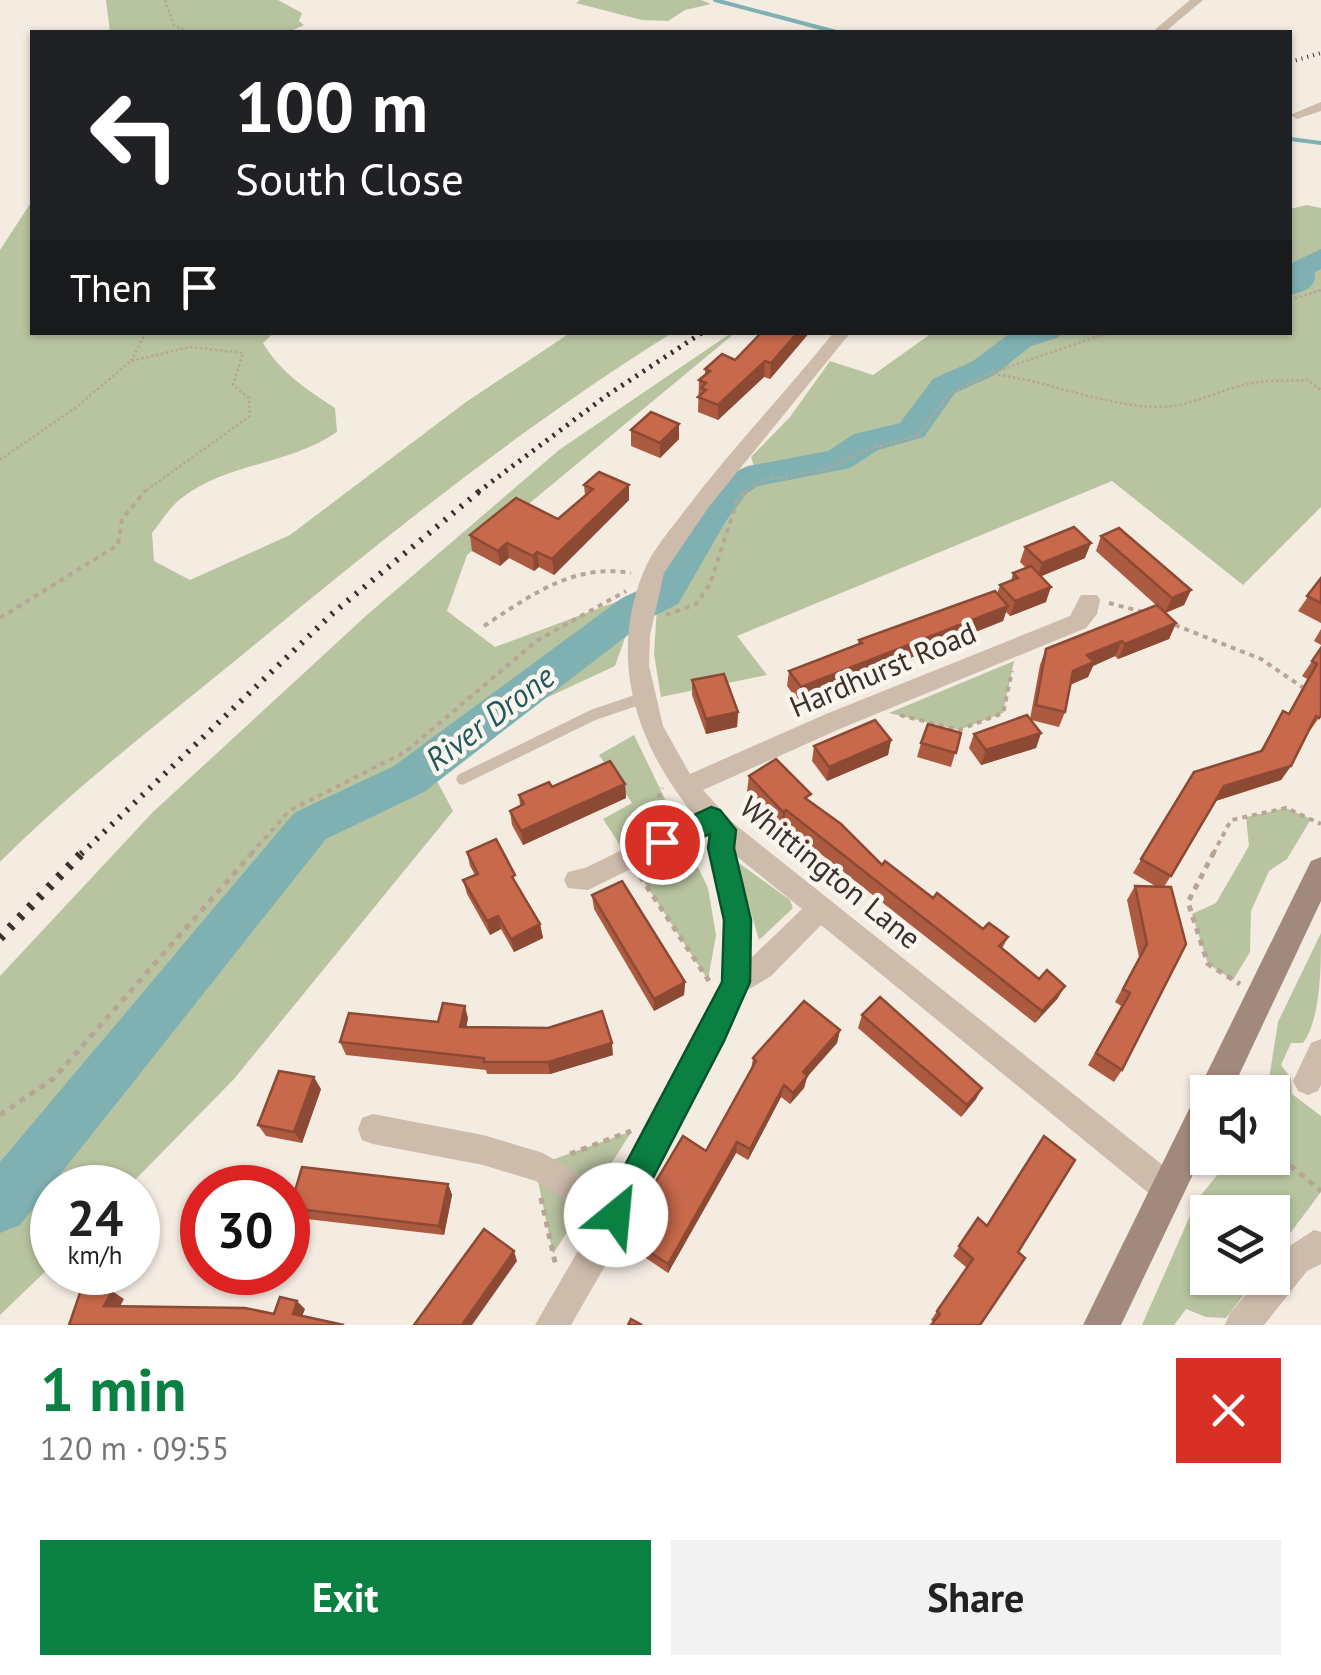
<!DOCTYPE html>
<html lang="en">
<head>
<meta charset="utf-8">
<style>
  :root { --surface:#fff; --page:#f2f2f2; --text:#222; --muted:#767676; --accent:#0b8043 }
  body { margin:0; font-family:"PT Sans",sans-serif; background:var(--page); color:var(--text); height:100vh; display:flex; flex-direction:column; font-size:38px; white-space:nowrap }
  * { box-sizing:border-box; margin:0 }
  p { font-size:32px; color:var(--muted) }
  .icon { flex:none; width:55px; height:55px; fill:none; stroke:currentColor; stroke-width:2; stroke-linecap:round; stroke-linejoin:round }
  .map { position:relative; height:1325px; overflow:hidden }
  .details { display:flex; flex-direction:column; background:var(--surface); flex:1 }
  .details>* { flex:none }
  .hud { position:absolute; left:30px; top:30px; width:1262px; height:305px; border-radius:0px; box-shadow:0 2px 8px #0004; background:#202124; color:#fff; overflow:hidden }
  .fabs { position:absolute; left:1190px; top:1075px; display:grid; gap:20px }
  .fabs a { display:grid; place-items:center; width:100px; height:100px; border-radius:0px; background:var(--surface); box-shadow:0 2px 8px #0004; font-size:50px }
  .speed { position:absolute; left:30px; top:1165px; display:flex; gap:20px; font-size:50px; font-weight:700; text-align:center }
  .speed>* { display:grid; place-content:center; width:130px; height:130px; border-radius:50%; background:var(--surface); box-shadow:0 2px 8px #0004; line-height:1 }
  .speed small { font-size:25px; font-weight:400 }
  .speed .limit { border:15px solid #d22; background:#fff; color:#111 }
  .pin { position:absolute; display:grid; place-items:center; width:85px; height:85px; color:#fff; margin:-42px; border:5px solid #fff; border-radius:50%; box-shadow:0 2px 10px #0007 }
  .me { position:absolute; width:110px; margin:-55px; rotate:28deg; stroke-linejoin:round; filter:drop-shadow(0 0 8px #0008) }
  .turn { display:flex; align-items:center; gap:35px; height:210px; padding:0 40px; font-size:45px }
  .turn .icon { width:130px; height:130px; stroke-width:2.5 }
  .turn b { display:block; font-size:70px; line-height:85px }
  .then { display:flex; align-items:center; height:95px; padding:0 40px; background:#0003; gap:20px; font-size:38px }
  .round { display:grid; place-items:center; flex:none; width:105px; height:105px; border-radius:0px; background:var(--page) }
  .summary { display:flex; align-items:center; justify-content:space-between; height:170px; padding:0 40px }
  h1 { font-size:60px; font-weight:600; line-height:75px; color:var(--accent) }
  .action { display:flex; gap:20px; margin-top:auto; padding:20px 40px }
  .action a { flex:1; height:115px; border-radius:0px; background:var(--accent); color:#fff; font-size:40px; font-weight:600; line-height:115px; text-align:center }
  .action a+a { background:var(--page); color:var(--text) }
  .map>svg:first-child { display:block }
  .green { fill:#b8c4a0 }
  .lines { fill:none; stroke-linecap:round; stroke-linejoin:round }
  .stream { stroke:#7fb0b2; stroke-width:4 }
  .river { fill:#7fb0b2; fill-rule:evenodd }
  .path-far2 { stroke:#b9a596; stroke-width:2.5; stroke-dasharray:2.5 2.5; stroke-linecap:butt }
  .path-far1 { stroke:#b9a596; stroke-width:4; stroke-dasharray:5 5; stroke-linecap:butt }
  .path { stroke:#b9a596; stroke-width:5; stroke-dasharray:6 6; stroke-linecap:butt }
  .service { stroke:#cdbbac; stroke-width:11 }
  .minor { fill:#cdbbac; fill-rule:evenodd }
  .secondary { fill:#a18a7d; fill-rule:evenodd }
  .rail-far3 { stroke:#3b302b; stroke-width:4; stroke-dasharray:1 5; stroke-linecap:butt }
  .rail-far2 { stroke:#3b302b; stroke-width:5; stroke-dasharray:2.5 6; stroke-linecap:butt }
  .rail-far1 { stroke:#3b302b; stroke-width:6; stroke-dasharray:2.5 8; stroke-linecap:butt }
  .rail { stroke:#3b302b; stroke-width:9; stroke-dasharray:4 10; stroke-linecap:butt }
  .wall { fill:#ac5a40 }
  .shaded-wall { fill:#8c4a34 }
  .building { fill:#c8694b; stroke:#8c4a34; stroke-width:2.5 }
  .route { fill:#0b8043; stroke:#07532c; stroke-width:2.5 }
  .labels { text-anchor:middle; stroke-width:9; stroke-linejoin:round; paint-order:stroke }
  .street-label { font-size:30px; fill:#3b302b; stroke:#fbf5ee }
  .water-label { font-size:32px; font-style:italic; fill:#1f5a5e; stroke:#fbf5ee }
</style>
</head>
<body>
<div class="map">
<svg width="1321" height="1325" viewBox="0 0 1321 1325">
  <rect width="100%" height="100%" fill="#f4ebe1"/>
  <g class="green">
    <polygon points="106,0 278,0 302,13 299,21 304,25 289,32 110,32"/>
    <polygon points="580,0 701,0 711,4 685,10 668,21 642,20 576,3"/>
    <path d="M32,201V332L274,333L263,343C281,373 306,389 335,408L337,432C286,466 230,462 183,497C171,505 161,522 152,533L154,561L190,580L290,535L466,402L570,333H672C521,427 384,538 247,651C163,720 77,785 0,862V250Z"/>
    <polygon points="1307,205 1321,208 1321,507 1243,585 1112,481 737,636 767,675 661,697 654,654 657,607 678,600 720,510 756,473 751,457 790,417 830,361 873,375 932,333 1290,332 1290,209"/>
    <polygon points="731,333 735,333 467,555 447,611 495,647 629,597 639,598 615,666 423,755 453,811 234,1079 128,1187 52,1188 52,1265 0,1315 0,976 153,812 368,614 559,450"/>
    <polygon points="1014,661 1003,713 959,730 889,713"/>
    <polygon points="634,735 708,888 716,935 708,980 603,819 632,803 599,755"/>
    <polygon points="1286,808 1311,819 1287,859 1269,871 1251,911 1250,952 1233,980 1208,964 1192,914 1216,903 1249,846 1246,817"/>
    <polygon points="736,861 790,900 793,908 759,940"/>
    <path d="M1321,933C1321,968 1321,1018 1303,1043H1291L1281,1065L1291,1078L1292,1094L1321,1116V1192L1273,1256L1272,1212H1208V1278H1257L1226,1318L1206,1317L1186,1309L1174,1325H1142L1197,1200L1231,1158H1272V1092H1267L1278,1022Z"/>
    <polygon points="632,1131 553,1254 535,1166"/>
  </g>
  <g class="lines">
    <g class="stream">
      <polyline points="715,0 836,32"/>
      <polyline points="1290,139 1321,143"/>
    </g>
    <g class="river">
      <path d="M1321,249V269L1315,272C1316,289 1304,291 1290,295V264Z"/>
      <polygon points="1061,332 1057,338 1031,346 995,375 955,393 924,437 878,450 850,468 758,486 747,493 726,521 678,604 650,618 424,792 326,839 20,1225 0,1233 0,1162 294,813 394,766 622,598 652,584 699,506 723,477 748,466 828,451 854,434 900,423 933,379 973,361 1009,334"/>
    </g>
    <g class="path-far2">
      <polyline points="165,0 174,25 187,32"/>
      <polyline points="1290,300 1321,290"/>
      <polyline points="131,361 146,332"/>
      <path d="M993,374C1048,381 1098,404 1154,407C1190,408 1219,389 1253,383C1270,380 1290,381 1308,380L1321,390"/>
      <polyline points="0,460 75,408 131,361 190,347 243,353 233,385 249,398 250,416 144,492"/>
      <polyline points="745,492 759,481 824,470 868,449 917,436 950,394 988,374 1110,332"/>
    </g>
    <g class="path-far1">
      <polyline points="1109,603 1143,612"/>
      <polyline points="666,615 696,604 710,584 738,498 748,490"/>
      <polyline points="0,618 118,545 122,519 146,490"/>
      <polyline points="1175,625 1261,659 1305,689"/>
      <path d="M484,626C530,596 573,563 631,573"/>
      <polyline points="900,715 959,730 1003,713 1012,671"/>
      <polyline points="648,826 662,788"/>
      <polyline points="251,854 289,811 405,752 538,640 626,591"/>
      <polyline points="1213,854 1231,820 1286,808 1321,824"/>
    </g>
    <g class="path">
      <polyline points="1214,852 1188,902 1208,964 1240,984"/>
      <polyline points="640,876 709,981"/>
      <polyline points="0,1115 54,1078 253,852"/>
      <polyline points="1272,1150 1321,1191"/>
      <polyline points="570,1154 631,1131"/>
      <polyline points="541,1198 556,1267"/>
    </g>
    <polyline class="service" points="462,779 593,715 640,699"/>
    <g class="minor">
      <polygon points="1190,0 1203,0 1165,32 1152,32"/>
      <polygon points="1321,102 1321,111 1297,119 1290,115"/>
      <path d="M834,332H851L708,508L664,573L650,635L649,666L663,726L690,774L826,714L1070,616L1081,595H1097L1100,600L1097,614L1086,628L842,728L703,790L732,822L1179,1178L1184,1189L1179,1200L1168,1205L1157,1200L821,925L771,976L746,991L724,1042L628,1226L571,1325H535L596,1220L536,1181L483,1165L373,1144L362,1140L358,1129L362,1118L373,1114L483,1135L543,1153L611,1193L722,982L724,920L708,848V831L588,890L568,888L564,880L568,872L585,868L694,815C637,745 608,661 643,573C652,550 671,529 686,509C732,448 786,392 834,332ZM735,855L802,909L750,959V920Z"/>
      <polygon points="1321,1039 1321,1085 1318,1091 1308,1095 1298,1091 1293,1081 1311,1043"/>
      <polygon points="1314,1230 1321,1232 1321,1264 1307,1271 1264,1325 1225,1325 1230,1313 1260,1278 1272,1278 1272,1263 1285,1249"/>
    </g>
    <polygon class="secondary" points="1321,857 1321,901 1231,1092 1208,1092 1208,1143 1121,1325 1083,1325 1311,861"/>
    <polyline class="rail-far3" points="1290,62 1321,53"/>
    <polyline class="rail-far2" points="478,492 606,396 703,332"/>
    <polyline class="rail-far1" points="81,854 333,613 481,490"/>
    <polyline class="rail" points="0,938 83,852"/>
  </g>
  <g class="wall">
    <polygon points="810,332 770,379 764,377 718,420 698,412 699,380 705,375 705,369 735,360 769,333"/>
    <polygon points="631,430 679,439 660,458 631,446"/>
    <polygon points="584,485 629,485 629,500 554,575 539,567 534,571 509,558 500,566 472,551 470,535 558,519 585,495"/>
    <polygon points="1101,536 1191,590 1184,605 1165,613 1176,623 1169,639 1118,659 1115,656 1093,666 1088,677 1070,685 1065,712 1059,727 1031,720 1041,733 1036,748 981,765 969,748 974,734 1030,719 1040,665 1046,649 1156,605 1096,551"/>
    <polygon points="1025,547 1085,558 1041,576 1046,602 1010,616 1006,612 1003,621 799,702 787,686 789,671 858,644 859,640 997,594 1000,585 1011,581 1013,573 1026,568 1020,562"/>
    <polygon points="1321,578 1321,623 1298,611"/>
    <polygon points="1321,629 1321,645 1314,641"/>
    <polygon points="1321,648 1321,715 1309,732 1308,732 1291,766 1281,780 1216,801 1164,887 1122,1070 1114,1082 1088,1065 1121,1006 1115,1002 1139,957 1127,900 1135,886 1157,887 1133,873 1194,772 1260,751 1283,711 1288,714 1307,679 1302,676"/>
    <polygon points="692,680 738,712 737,727 706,734 692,695"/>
    <polygon points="961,733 951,767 917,757 921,743"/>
    <polygon points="891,740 888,755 827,781 812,761 814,746"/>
    <polygon points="749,776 810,802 882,865 983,929 1008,937 1002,949 1058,998 1035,1023 784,825 781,827 747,791"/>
    <polygon points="625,784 626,798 523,845 512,825 510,811 520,806 519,795 552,787"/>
    <polygon points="467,852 517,884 540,924 543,938 514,952 501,929 490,935 467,894 463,880 475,875 470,866"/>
    <polygon points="592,895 685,982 684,995 654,1011 594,909"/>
    <polygon points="862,1015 982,1088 976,1099 961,1117 858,1028"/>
    <polygon points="468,1018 466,1027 613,1055 550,1074 487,1074 486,1070 346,1055 340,1042 438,1022"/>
    <polygon points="840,1030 837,1043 807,1077 804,1088 790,1104 781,1097 748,1160 736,1153 668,1273 625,1244 624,1235 706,1151 751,1070 753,1058"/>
    <polygon points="321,1089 302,1143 266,1136 258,1125"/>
    <polygon points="448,1184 452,1195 444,1235 298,1218 290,1208"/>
    <polygon points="978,1218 1018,1252 934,1322 931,1320 967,1268 953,1256"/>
  </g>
  <g class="shaded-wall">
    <polygon points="798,332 810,332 770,379 771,363"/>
    <polygon points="765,361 764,377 718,420 718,405"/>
    <polygon points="679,424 679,439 660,458 660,443"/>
    <polygon points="629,485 629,500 554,575 552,559"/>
    <polygon points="507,543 509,558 500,566 498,551"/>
    <polygon points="1091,543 1085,558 1037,578 1042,563"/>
    <polygon points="537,552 539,567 534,571 533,556"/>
    <polygon points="1051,587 1046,602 1010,616 1015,601"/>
    <polygon points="1191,590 1184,605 1165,613 1172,598"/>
    <polygon points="1008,606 1003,621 799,702 801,687"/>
    <polygon points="1176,623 1169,639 1118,659 1125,644"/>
    <polygon points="1122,641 1115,656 1093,666 1088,677 1067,686 1073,671 1087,655"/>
    <polygon points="738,712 737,727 706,734 706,719"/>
    <polygon points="1041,733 1036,748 981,765 986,750"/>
    <polygon points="891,740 888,755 827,781 829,767"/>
    <polygon points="1291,766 1281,780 1215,801 1224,786"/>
    <polygon points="625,784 626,798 523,845 521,831"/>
    <polygon points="786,810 784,825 781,827 783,812"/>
    <polygon points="498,916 501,929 490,935 487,921"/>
    <polygon points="540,924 543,938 514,952 511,939"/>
    <polygon points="685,982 684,995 654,1011 654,999"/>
    <polygon points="1065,986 1058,998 1035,1023 1042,1011"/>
    <polygon points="465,1006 468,1018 464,1040 460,1027"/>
    <polygon points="840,1030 837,1043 807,1077 804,1088 790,1104 793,1093 803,1072"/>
    <polygon points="612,1043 613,1055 550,1074 548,1062"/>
    <polygon points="314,1077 321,1089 302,1143 294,1132"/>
    <polygon points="784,1085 781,1097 748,1160 750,1149"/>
    <polygon points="982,1088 976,1099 961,1117 967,1105"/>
    <polygon points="737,1142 736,1153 668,1273 668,1264"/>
    <polygon points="448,1184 452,1195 444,1235 439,1226"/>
    <polygon points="514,1251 517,1261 472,1325 462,1325"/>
    <polygon points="112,1291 124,1299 116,1314 104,1306"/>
    <polygon points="297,1301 305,1309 300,1322 293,1314"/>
  </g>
  <g class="building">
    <polygon points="762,332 798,332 771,363 765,361 718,405 698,397 706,390 701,388 706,383 699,380 710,371 705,369 722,354 735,360"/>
    <polygon points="651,412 679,424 660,443 631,430"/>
    <polygon points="599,472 629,485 552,559 537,552 533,556 507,543 498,551 470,535 516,498 558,519 593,489 584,485"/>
    <polygon points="1074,527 1091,543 1042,563 1025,547"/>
    <polygon points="1119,528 1191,590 1172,598 1101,536"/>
    <polygon points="1031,566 1051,587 1015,601 1000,585 1018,578 1013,573"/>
    <polygon points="1321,578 1321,603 1307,596"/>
    <polygon points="995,591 1008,606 801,687 789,671 862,643 859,640"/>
    <polygon points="1157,605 1176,623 1125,644 1122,641 1087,655 1094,662 1073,671 1065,712 1036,705 1046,649"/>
    <polygon points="1321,648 1321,715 1319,718 1316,716 1291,766 1224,786 1171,876 1141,859 1194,772 1262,751 1283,711 1289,714 1317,664 1312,661"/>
    <polygon points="724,674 738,712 706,719 692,680"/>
    <polygon points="1027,715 1041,733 986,750 974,734"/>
    <polygon points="875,720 891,740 829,767 814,746"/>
    <polygon points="928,724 961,733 956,753 921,743"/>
    <polygon points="776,759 811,794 805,798 841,824 882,865 885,861 933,898 937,893 983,929 989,923 1008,937 999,946 1039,979 1047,970 1065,986 1042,1011 786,810 783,812 749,776"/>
    <polygon points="610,761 625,784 521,831 510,811 524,804 519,795 549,782 552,787"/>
    <polygon points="496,839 515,875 512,877 540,924 511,939 498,916 487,921 463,880 478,874 467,852"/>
    <polygon points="622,881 685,982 654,999 592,895"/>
    <polygon points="1135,886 1171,887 1186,944 1122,1070 1096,1053 1130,993 1123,989 1147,944"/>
    <polygon points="880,997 982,1088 967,1105 862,1015"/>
    <polygon points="804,1001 840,1030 803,1072 807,1076 793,1093 784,1085 750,1149 737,1142 668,1264 624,1235 683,1136 706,1151 756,1061 753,1058"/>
    <polygon points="443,1003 465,1006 460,1027 548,1028 602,1011 612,1043 548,1062 484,1062 484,1058 340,1042 349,1013 438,1022"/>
    <polygon points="279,1071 314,1077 294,1132 258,1125"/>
    <polygon points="1044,1136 1075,1160 1018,1252 1025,1258 980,1325 931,1325 940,1314 937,1311 973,1259 959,1246 978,1218 987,1226"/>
    <polygon points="302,1167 448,1184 439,1226 290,1208"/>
    <polygon points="484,1229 514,1251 462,1325 414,1325"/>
    <polygon points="81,1290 112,1291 104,1306 245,1308 274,1314 280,1297 297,1301 293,1314 344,1325 69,1325"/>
    <polygon points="631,1319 642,1325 628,1325"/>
  </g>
  <polygon class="route" points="711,807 720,810 736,830 734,848 751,920 750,982 724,1041 628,1226 616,1231 605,1226 601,1215 605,1203 722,982 724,920 708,848 710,834 662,853 653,850 649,842 653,834"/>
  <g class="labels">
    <g class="street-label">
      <text transform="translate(883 670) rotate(-23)" y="10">Hardhurst Road</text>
      <text transform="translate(830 873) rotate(39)" y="10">Whittington Lane</text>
    </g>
    <g class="water-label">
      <text transform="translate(490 718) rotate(-37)" y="11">River Drone</text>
    </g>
  </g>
</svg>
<div class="fabs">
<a><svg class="icon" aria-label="sound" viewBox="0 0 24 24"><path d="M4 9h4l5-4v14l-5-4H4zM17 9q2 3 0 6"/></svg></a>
<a><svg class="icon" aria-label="layers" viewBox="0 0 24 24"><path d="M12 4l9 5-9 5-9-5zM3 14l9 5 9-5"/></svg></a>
</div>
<div class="speed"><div>24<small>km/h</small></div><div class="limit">30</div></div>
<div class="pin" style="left:662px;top:842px;background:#d93025"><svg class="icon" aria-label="arrive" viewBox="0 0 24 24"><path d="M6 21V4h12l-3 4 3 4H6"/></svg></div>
<svg class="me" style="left:616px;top:1215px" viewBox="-20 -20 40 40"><circle r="19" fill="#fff"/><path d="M0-13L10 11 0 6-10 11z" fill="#0b8043"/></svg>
<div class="hud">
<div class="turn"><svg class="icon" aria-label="left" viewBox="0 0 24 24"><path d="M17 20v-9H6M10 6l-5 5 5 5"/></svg><div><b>100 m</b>South Close</div></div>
<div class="then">Then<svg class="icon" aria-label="arrive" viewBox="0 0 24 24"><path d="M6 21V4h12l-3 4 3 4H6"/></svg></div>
</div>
</div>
<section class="details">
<div class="summary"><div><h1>1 min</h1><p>120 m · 09:55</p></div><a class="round" style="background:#d93025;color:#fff"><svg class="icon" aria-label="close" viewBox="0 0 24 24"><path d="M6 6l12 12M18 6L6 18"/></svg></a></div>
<div class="action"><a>Exit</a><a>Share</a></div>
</section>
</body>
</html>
